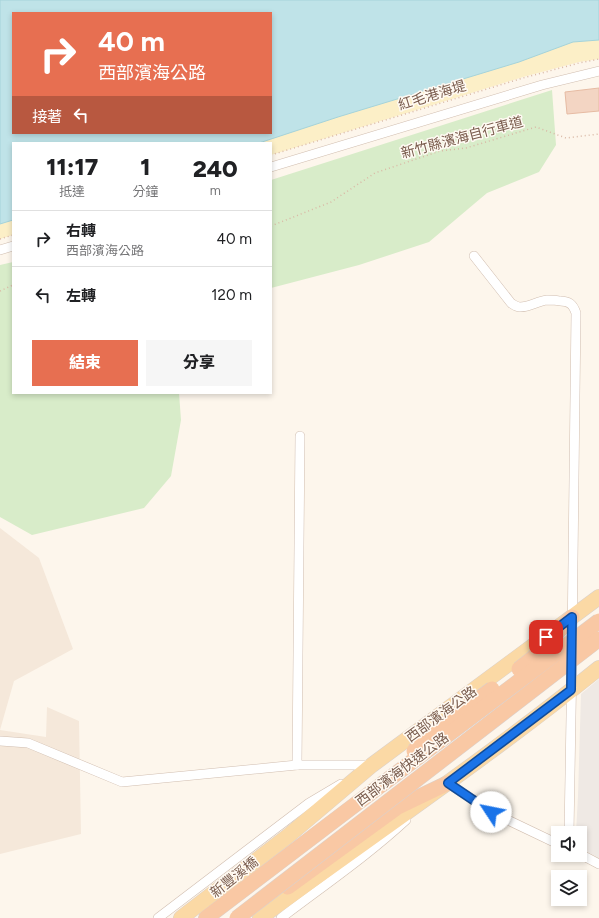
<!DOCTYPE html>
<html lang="zh-TW">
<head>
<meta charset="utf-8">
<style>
  :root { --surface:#fff; --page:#f6f6f6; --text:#202124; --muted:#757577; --line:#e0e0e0; --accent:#e76f51 }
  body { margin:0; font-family:Figtree,"Noto Sans TC",sans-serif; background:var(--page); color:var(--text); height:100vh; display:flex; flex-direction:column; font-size:15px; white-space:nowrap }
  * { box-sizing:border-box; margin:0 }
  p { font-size:13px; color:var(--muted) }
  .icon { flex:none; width:22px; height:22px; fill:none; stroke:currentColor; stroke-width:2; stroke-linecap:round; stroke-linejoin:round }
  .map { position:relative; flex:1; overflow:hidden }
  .details { position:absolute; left:12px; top:142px; width:260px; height:252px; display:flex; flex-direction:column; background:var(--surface); border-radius:0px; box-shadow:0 2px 6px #0003 }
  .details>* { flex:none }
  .hud { position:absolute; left:12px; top:12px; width:260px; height:122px; border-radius:0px; box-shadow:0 2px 6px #0003; background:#e76f51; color:#fff; overflow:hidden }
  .controls { position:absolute; left:551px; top:826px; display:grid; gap:8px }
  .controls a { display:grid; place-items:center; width:36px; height:36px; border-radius:0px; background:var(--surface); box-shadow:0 2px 6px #0003; font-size:20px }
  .pin { position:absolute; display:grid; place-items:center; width:34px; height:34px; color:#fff; margin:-17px; border-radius:8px; box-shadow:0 2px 6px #0006 }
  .me { position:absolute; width:44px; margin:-22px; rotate:304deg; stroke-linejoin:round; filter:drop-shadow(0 0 3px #0008) }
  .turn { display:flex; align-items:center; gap:14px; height:84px; padding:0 20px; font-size:18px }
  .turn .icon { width:52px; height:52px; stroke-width:2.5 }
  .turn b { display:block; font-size:28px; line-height:34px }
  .then { display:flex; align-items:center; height:38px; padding:0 20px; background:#0003; gap:8px; font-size:15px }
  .eta { display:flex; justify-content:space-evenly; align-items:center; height:68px; text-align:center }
  .eta b { font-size:24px; font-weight:800; line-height:28px }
  .action { display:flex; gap:8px; margin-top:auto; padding:8px 20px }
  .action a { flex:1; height:46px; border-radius:0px; background:var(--accent); color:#fff; font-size:16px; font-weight:800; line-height:46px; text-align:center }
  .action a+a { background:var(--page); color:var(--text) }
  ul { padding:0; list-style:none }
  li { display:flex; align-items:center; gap:12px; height:56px; padding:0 20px; border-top:1px solid var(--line) }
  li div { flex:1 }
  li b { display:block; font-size:15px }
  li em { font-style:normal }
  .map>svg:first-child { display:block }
  .residential { fill:#f5e8da }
  .industrial { fill:#efe9e4 }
  .green { fill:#d8ecc9 }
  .sand { fill:#fcefc7 }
  .water { fill:#bfe3e8; stroke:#a5d3da; fill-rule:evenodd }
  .building { fill:#f3d5c3; stroke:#e6bba3 }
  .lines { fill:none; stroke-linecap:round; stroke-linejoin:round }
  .minor-casing { stroke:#d1beb0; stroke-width:10 }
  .primary-casing { stroke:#dad1cd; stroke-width:16 }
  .trunk-casing { stroke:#dad1cd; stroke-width:16 }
  .path { stroke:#d9b8a5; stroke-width:1.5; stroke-dasharray:1 3; stroke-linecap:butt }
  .minor { stroke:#fff; stroke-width:9 }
  .primary { stroke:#fbd9a5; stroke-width:15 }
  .trunk { stroke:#f9c8a4; stroke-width:15 }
  .trunk-bridge-casing { stroke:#dad1cd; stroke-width:16; stroke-linecap:butt }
  .trunk-bridge { stroke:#f9c8a4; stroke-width:15 }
  .route-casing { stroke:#114b97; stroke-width:10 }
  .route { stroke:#1a73e8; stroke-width:7 }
  .labels { text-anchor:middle; stroke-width:3; stroke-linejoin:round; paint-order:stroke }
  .street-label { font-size:14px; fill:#7a5c4d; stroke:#fffaf3 }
</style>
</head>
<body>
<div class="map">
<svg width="599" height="918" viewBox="0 0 599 918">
  <rect width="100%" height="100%" fill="#fdf6ec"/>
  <polygon class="residential" points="0,528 39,558 73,649 14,681 0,730 46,737 47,707 79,721 81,834 0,854"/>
  <polygon class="industrial" points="599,679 599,858 580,848 580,833 576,833 578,796 581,694"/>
  <g class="green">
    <polygon points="552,90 556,145 539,172 487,193 429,242 359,265 271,288 271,180"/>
    <polygon points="13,262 13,393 179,393 181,420 171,476 144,508 32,535 0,517 0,265"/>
  </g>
  <g class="sand">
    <polygon points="599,30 599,59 579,62 523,77 271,155 271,143 229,143 271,133"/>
    <polygon points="13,209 13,235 0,239 0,212"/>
  </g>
  <path class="water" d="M0,0H599V40L573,42L519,62L338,117L259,143H13V220L0,224ZM13,13H271V133H13Z"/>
  <polygon class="building" points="599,88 599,111 567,114 565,92"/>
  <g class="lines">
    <defs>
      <g id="minor">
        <polyline points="271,167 542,85 599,71"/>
        <polyline points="0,250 13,246"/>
        <path d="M474,256L511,303C514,305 516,307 520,307C529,307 538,301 547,300C551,300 556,300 560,301C569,301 573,304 576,313L572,644"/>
        <polyline points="0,741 28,743 122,782 297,765 372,765"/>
        <polyline points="297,765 300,436"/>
        <polyline points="444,786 448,783 491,812 558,844"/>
        <polyline points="569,833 572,658"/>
        <polyline points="580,854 599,864"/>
        <polyline points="158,918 309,803 341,784"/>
        <path d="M281,918C323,886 367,856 406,820"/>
      </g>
      <g id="primary">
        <polyline points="181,918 288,836 372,765 599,597"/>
        <path d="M260,918C373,835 490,756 599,668"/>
      </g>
      <g id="trunk">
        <polyline points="288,887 398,807 448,783"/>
        <polyline points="206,918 381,785"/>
      </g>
    </defs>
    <use href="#minor" class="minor-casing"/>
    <use href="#primary" class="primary-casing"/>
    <use href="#trunk" class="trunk-casing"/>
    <g class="path">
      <polyline points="271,155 523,78 579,63 599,59"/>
      <polyline points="271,226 331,202 375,173 440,151 466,148 536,127 566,138 599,134"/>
      <polyline points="0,239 13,235"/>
      <polyline points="0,291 13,285"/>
    </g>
    <use href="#minor" class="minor"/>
    <use href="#primary" class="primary"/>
    <use href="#trunk" class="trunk"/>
    <defs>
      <g id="trunk-bridge">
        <polyline points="519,669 533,658 572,617"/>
        <polyline points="414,751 429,736 492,689"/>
        <polyline points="381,785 599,621"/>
        <polyline points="237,918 599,639"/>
      </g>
    </defs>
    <use href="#trunk-bridge" class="trunk-bridge-casing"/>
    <use href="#trunk-bridge" class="trunk-bridge"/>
  </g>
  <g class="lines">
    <defs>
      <polyline id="route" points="491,812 448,783 571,690 572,617 546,637"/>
    </defs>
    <use href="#route" class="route-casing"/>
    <use href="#route" class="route"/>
  </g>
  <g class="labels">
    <g class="street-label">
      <text transform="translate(432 95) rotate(-17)" y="5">紅毛港海堤</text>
      <text transform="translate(462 137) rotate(-15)" y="5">新竹縣濱海自行車道</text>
      <text transform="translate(441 714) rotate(-36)" y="5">西部濱海公路</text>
      <text transform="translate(402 769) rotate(-37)" y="5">西部濱海快速公路</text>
      <text transform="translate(234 877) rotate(-38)" y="5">新豐溪橋</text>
    </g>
  </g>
</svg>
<div class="controls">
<a><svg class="icon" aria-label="sound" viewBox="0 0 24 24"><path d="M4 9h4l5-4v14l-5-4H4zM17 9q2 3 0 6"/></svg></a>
<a><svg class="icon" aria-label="layers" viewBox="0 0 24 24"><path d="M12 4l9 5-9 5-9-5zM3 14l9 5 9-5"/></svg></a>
</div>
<div class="pin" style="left:546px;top:637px;background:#d93025"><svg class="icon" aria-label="arrive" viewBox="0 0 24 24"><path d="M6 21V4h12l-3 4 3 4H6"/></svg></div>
<svg class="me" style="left:491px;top:812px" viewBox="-20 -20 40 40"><circle r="19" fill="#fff"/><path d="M0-13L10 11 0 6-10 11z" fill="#1a73e8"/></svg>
<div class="hud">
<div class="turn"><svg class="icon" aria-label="right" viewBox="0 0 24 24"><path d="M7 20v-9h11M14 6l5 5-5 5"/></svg><div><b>40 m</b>西部濱海公路</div></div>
<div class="then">接著<svg class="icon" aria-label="left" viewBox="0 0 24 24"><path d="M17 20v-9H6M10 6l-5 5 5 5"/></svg></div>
</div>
<section class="details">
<div class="eta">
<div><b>11:17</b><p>抵達</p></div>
<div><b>1</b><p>分鐘</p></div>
<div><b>240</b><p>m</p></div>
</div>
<ul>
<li><svg class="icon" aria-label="right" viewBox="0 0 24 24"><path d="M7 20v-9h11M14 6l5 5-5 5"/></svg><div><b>右轉</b><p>西部濱海公路</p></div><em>40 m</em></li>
<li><svg class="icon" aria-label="left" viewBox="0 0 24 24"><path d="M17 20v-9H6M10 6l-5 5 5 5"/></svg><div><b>左轉</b></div><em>120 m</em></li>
</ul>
<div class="action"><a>結束</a><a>分享</a></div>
</section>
</div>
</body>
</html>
